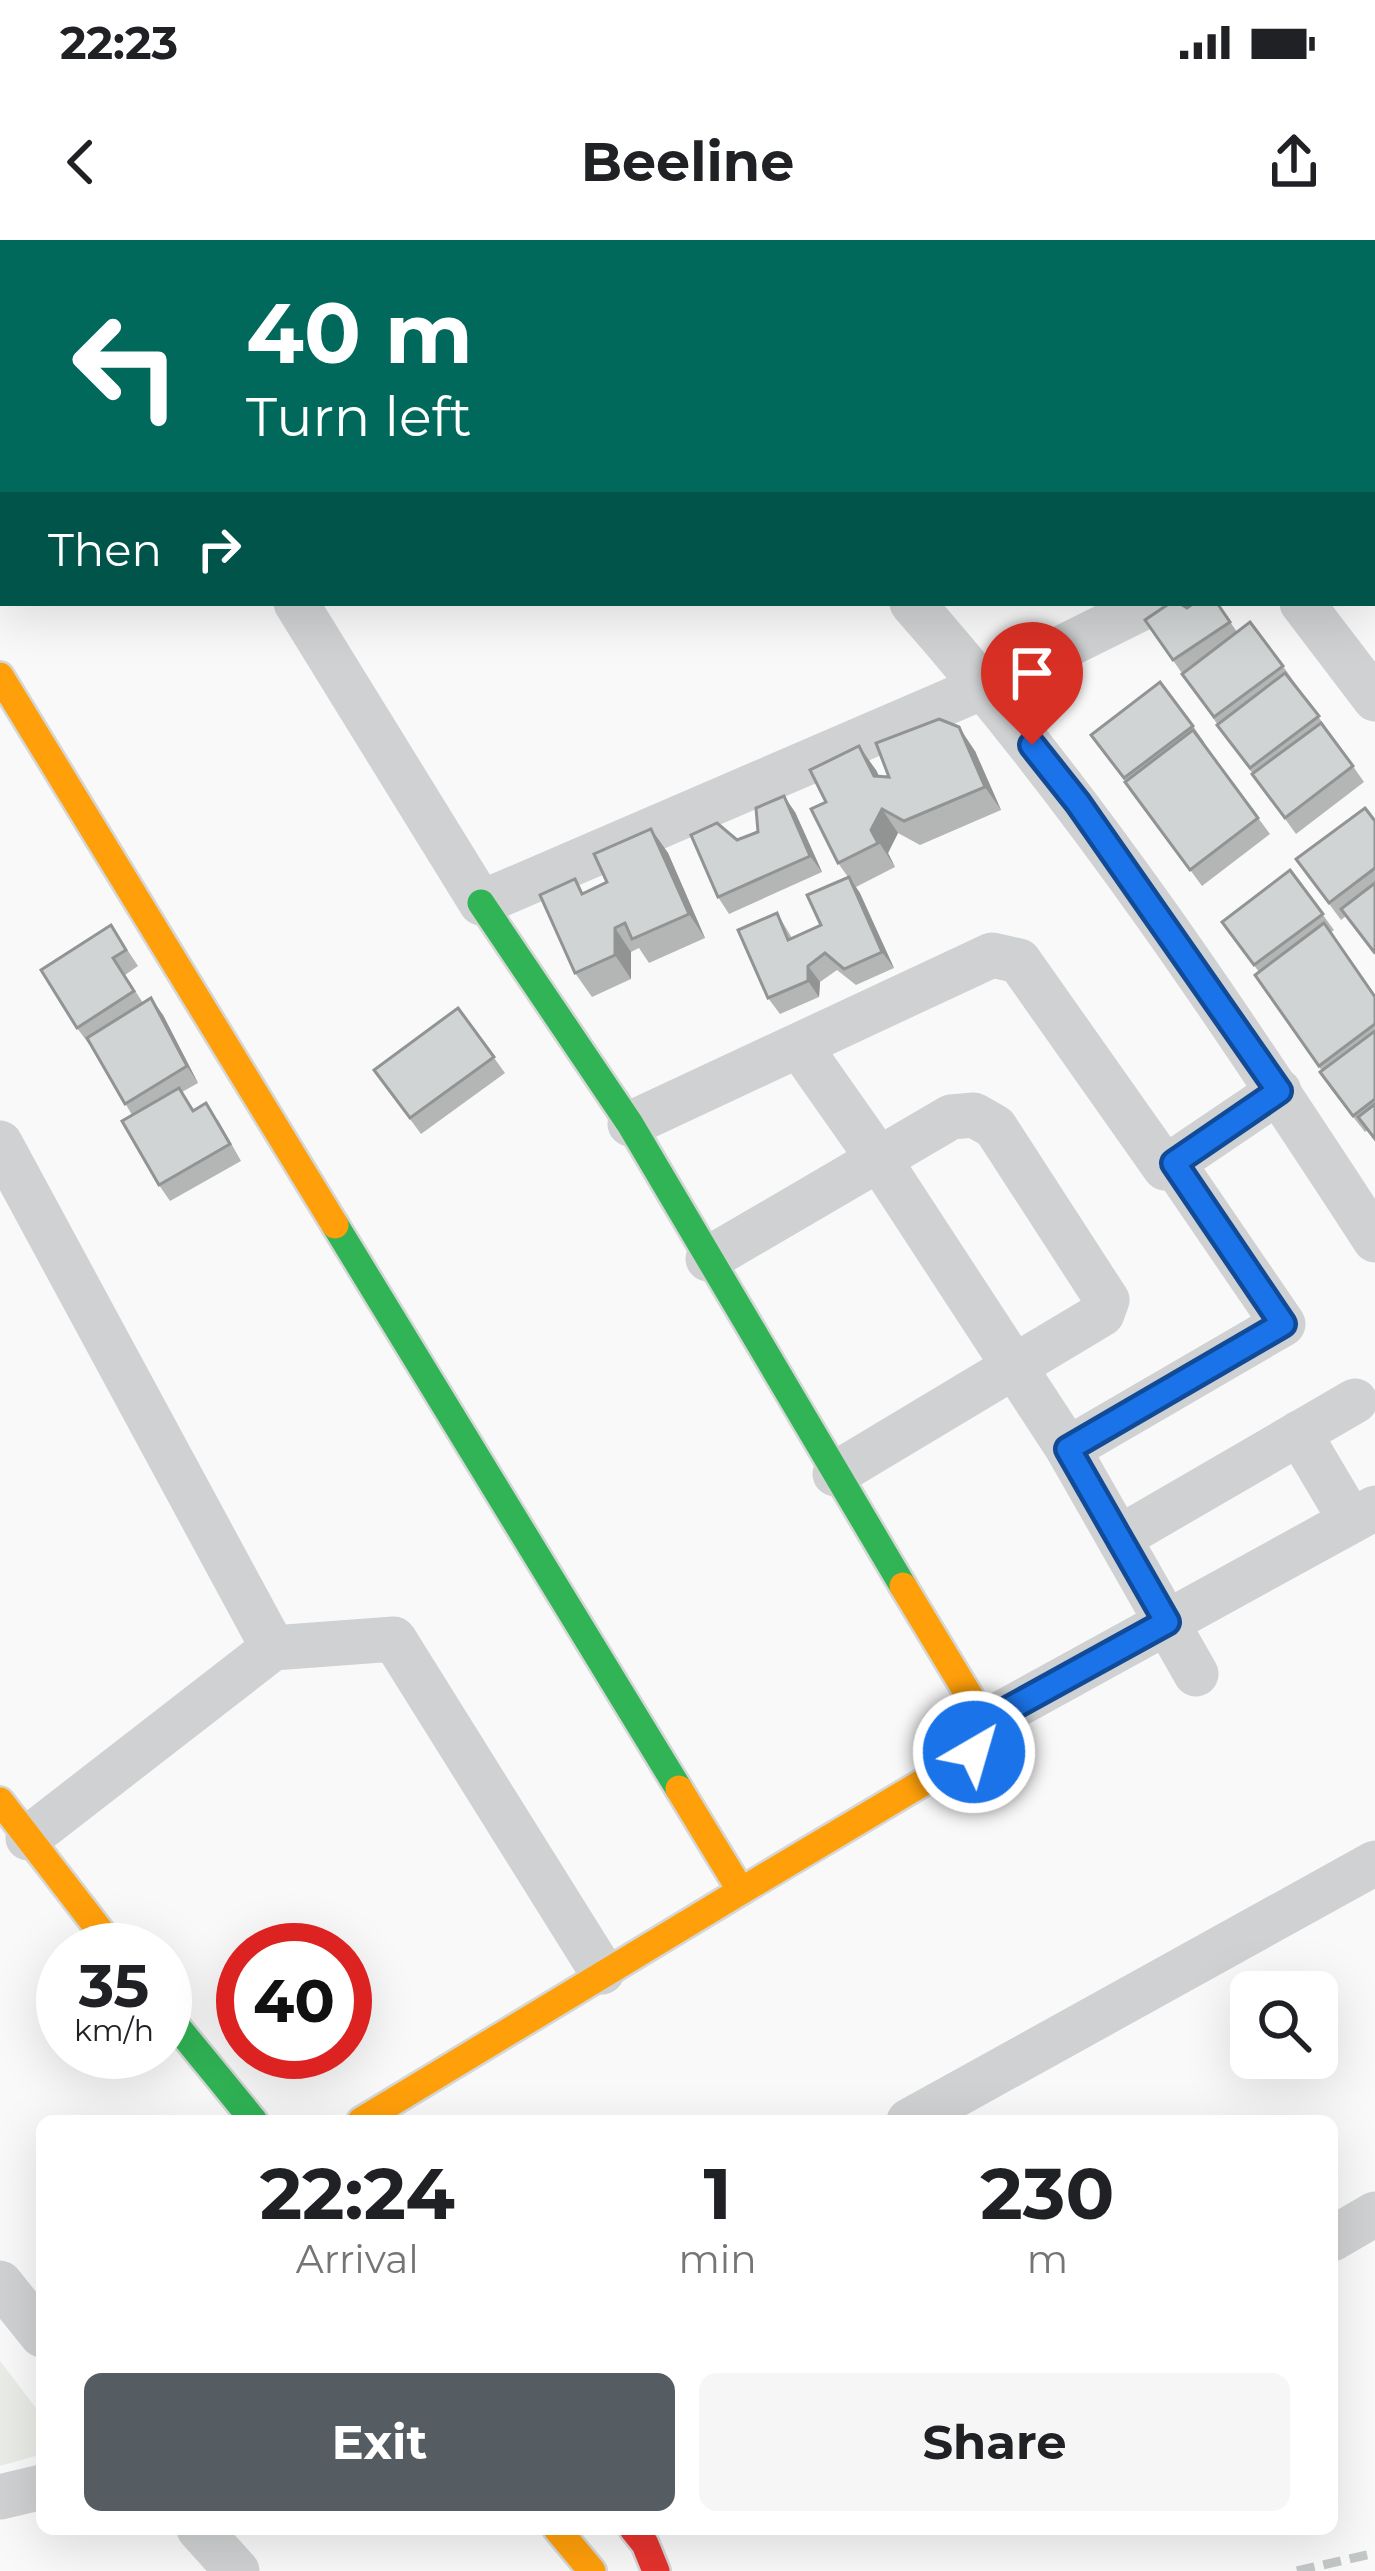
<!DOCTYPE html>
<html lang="en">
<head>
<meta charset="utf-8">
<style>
  :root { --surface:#fff; --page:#f6f6f6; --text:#202124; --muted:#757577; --accent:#565d62 }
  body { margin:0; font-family:Montserrat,sans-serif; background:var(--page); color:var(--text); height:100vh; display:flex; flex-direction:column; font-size:45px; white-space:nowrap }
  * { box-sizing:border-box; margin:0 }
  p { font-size:39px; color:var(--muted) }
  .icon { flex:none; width:66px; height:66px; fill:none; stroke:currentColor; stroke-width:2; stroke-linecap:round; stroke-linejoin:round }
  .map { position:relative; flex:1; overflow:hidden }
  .sheet { position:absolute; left:36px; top:1875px; width:1302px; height:420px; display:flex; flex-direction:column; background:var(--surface); border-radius:18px; box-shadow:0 12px 48px #0002 }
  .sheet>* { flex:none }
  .hud { position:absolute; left:0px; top:0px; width:1377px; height:366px; box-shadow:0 12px 48px #0002; background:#00695c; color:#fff; overflow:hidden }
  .tools { position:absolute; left:1230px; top:1731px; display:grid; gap:24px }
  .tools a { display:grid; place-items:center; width:108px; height:108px; border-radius:18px; background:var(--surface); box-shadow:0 12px 48px #0002; font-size:60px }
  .speed { position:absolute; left:36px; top:1683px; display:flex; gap:24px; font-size:60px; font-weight:700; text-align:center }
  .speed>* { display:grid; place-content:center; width:156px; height:156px; border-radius:50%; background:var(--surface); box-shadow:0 12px 48px #0002; line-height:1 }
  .speed small { font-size:30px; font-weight:400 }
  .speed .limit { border:18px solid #d22; background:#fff; color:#111 }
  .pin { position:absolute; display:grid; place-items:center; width:102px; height:102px; color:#fff; margin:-123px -51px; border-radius:50% 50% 50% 0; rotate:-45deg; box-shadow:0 0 12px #0007 }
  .pin .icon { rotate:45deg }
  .me { position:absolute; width:132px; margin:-66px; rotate:38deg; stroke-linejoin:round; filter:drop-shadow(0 0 9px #0008) }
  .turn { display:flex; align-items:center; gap:42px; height:252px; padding:0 48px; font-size:54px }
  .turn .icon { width:156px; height:156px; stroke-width:2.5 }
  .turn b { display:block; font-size:84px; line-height:102px }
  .then { display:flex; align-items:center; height:114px; padding:0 48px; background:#0003; gap:24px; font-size:45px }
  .eta { display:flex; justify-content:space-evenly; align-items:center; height:204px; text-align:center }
  .eta b { font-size:72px; font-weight:700; line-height:84px }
  .cta { display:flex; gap:24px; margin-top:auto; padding:24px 48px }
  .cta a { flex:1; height:138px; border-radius:18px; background:var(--accent); color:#fff; font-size:48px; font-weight:700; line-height:138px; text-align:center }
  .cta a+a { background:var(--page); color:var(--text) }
  .status { display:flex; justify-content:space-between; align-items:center; height:84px; padding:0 60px; background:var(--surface); direction:ltr }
  .status svg { height:33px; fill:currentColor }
  header { display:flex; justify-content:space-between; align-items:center; height:156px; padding:0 48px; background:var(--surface); font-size:54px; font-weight:700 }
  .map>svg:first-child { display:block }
  .green { fill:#eaece7 }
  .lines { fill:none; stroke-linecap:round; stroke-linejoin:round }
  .fast-casing { stroke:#d5d7d7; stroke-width:32 }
  .slow-casing { stroke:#d5d7d7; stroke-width:32 }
  .jam-casing { stroke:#d5d7d7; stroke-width:32 }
  .lane { stroke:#cfd1d2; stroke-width:21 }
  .street { stroke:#cfd1d2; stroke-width:45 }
  .fast { stroke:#30b455; stroke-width:27 }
  .slow { stroke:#ff9f0a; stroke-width:27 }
  .jam { stroke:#e5322d; stroke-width:27 }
  .rail { stroke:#c4c7c8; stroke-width:9; stroke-dasharray:18 9; stroke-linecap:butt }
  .wall { fill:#b4b6b6 }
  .shaded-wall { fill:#929494 }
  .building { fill:#d1d4d4; stroke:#929494; stroke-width:3 }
  .route-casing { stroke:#114b97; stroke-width:30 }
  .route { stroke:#1a73e8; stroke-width:21 }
</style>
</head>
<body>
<div class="status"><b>22:23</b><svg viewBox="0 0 49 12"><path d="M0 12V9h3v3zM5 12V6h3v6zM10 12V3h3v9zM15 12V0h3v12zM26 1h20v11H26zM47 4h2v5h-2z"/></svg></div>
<header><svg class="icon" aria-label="back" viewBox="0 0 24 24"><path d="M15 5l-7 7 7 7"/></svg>Beeline<svg class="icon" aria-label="share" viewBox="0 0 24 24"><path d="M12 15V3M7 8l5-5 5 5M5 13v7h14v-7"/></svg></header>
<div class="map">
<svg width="1375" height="2331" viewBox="0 0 1375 2331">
  <rect width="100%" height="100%" fill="#f9f9f9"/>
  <polygon class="green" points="0,2121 42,2176 42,2214 0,2226"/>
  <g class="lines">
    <defs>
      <g id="fast">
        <polyline points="5,3 12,0"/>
        <polyline points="127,3 133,0"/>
        <polyline points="481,663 630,884 903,1346"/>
        <polyline points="335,985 679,1549"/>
        <polyline points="165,1772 254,1881"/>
      </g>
      <g id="slow">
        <polyline points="0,60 3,59"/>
        <polyline points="0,436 335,985"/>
        <polyline points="0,1561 115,1710"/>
        <polyline points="741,1651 974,1512 982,1477 903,1346"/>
        <polyline points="361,1881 741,1651 679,1549"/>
        <polyline points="557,2289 592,2331"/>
      </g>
      <polyline id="jam" points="633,2289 645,2304 656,2331"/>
    </defs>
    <use href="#fast" class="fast-casing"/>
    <use href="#slow" class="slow-casing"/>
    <use href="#jam" class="jam-casing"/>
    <polyline class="lane" points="579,0 580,3"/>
    <g class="street">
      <polyline points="1159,3 1166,0"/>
      <polyline points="1374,254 1375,254"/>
      <polyline points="296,363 481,663 985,446 1152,363"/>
      <path d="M912,363C1086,560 1232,780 1375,1000"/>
      <polyline points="1302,363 1375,459"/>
      <polyline points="800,807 880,921 1068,1209 1196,1434"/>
      <polyline points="630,884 992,715 1019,721 1165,928 1279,851"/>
      <polyline points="0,903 273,1408 394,1399 602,1732"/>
      <polyline points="708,1019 951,877 974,875 995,887 1107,1060 1102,1074 835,1234"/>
      <polyline points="1299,1193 1351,1281"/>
      <polyline points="1068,1209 1283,1084 1173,923"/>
      <polyline points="1119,1298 1355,1161"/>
      <polyline points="980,1485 1375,1268"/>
      <polyline points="28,1598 273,1408"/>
      <polyline points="909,1881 1375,1623"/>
      <polyline points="1332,1999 1375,1974"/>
      <polyline points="0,2043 42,2095"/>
      <polyline points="0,2257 42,2247"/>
      <polyline points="199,2289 237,2331"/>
    </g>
    <use href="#fast" class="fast"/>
    <use href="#slow" class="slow"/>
    <use href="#jam" class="jam"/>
    <polyline class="rail" points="1297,2331 1375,2313"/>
  </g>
  <g class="wall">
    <polygon points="1217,363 1237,392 1283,426 1364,542 1296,594 1229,501 1145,380 1187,368"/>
    <polygon points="1193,486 1204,502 1203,503 1270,594 1202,646 1091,495"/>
    <polygon points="975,511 1001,570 920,605 898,593 888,613 895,627 856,647 894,728 856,745 837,730 820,742 819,757 780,774 768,758 777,673 792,698 821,685 848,637 838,623 826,562 876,530 879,536 889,537"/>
    <polygon points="795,572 822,632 729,674 718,657 737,600"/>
    <polygon points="1375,581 1375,715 1346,676 1341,680 1296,619"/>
    <polygon points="651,589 668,613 705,698 649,723 639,708 631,712 631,739 592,757 575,733 607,642"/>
    <polygon points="1290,630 1334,690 1330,693 1375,757 1375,900 1368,890 1365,892 1331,849 1322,831 1255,735 1259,732 1222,682"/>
    <polygon points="111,685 138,726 125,735 143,763 163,775 198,843 182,852 194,870 218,880 241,921 170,961 159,945 132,875 90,803 89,804 77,788"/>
    <polygon points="458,768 505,833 421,894 374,830"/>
  </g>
  <g class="shaded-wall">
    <polygon points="959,487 975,511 1001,570 985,547"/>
    <polygon points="859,506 876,530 891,560 874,536"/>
    <polygon points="784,556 795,572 822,632 810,616"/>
    <polygon points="882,569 898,593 888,613 895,627 871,590"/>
    <polygon points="651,589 668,613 705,698 689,674"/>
    <polygon points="849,637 860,653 894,728 882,712"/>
    <polygon points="615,688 631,712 631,739 615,715"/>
    <polygon points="808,726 820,742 819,757 808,741"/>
    <polygon points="151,758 163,775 198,843 187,826"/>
  </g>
  <g class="building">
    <polygon points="1170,363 1179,363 1187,368 1194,363 1217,363 1230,382 1173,420 1145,380"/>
    <polygon points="1250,382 1283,426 1214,477 1182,434"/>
    <polygon points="1285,433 1319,476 1250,528 1217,485"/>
    <polygon points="1160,442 1193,486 1124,538 1091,495"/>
    <polygon points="939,479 959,487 985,547 904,581 882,569 871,590 878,603 838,623 811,569 826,562 810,530 859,506 874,536 889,537 876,503"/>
    <polygon points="1321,483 1353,526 1285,578 1252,534"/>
    <polygon points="1193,490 1258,578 1190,630 1125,542"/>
    <polygon points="784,556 810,616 718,657 691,595 717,583 737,600 758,592 756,568"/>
    <polygon points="1365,568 1375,581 1375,628 1329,663 1296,619"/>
    <polygon points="651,589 689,674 632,699 625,683 615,688 615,715 575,733 540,655 575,639 582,654 607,642 594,614"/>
    <polygon points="1290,630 1323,674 1254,725 1222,682"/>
    <polygon points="849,637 882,712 844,729 825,713 808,726 808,741 768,758 738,690 777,673 788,700 821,685 807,655"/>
    <polygon points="1375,643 1375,711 1374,712 1341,669"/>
    <polygon points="1324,683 1375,757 1375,784 1319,826 1255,735"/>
    <polygon points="111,685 126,710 113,718 134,751 77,788 41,730"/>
    <polygon points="151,758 187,826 125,864 87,798"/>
    <polygon points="458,768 494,817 410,878 374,830"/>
    <polygon points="1375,791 1375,859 1353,876 1320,832"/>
    <polygon points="179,848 193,871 206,863 230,904 159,945 122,881"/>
    <polygon points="1375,864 1375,899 1358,877"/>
  </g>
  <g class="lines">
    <defs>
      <polyline id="route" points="974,1512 980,1485 1167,1382 1068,1209 1283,1084 1174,923 1279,851 1078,563 1032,505"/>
    </defs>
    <use href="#route" class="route-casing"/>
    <use href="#route" class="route"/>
  </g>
</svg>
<div class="tools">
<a><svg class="icon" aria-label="search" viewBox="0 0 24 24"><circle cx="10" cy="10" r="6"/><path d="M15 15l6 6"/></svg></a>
</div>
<div class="speed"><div>35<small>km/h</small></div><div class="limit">40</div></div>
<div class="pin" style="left:1032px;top:505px;background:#d93025"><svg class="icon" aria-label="arrive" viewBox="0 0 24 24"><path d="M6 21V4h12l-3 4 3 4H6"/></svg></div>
<svg class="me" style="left:974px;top:1512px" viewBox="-20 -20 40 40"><circle r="17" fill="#1a73e8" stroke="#fff" stroke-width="3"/><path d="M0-11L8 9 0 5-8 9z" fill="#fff"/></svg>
<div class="hud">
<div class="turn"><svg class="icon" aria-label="left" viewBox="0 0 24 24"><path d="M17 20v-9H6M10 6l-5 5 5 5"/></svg><div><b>40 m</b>Turn left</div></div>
<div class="then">Then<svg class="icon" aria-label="right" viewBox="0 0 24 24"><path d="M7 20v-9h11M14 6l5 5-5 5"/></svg></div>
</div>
<section class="sheet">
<div class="eta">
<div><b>22:24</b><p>Arrival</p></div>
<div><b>1</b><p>min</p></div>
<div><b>230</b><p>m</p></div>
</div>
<div class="cta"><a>Exit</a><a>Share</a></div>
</section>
</div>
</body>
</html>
